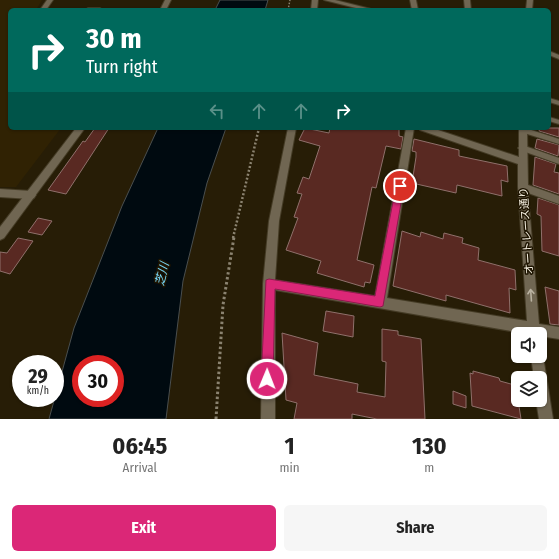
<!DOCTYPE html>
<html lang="en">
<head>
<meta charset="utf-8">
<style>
  :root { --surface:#fff; --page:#f6f6f6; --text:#222; --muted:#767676; --accent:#db2777 }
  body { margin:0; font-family:"Fira Sans Condensed","Noto Sans JP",sans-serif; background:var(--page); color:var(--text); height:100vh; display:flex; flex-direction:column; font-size:15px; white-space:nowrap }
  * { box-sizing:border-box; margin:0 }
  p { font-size:13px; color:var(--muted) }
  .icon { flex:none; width:22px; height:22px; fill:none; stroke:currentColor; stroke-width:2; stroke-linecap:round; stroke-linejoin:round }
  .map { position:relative; height:419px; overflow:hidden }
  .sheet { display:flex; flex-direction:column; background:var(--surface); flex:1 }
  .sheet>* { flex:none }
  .guide { position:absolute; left:8px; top:8px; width:543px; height:122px; border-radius:6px; box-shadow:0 1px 3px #0004; background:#00695c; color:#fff; overflow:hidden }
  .fabs { position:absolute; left:511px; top:327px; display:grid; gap:8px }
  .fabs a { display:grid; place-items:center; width:36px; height:36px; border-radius:6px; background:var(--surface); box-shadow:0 1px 3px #0004; font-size:20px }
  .speed { position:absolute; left:12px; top:355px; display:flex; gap:8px; font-size:20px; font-weight:700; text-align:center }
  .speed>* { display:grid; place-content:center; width:52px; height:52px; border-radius:50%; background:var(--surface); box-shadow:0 1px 3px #0004; line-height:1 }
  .speed small { font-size:10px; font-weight:400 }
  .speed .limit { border:6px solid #d22; background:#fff; color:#111 }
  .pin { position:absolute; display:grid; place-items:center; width:34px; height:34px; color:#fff; margin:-17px; border:2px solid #fff; border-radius:50%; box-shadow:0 1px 4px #0007 }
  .me { position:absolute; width:44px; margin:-22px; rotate:1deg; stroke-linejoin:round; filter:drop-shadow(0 0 3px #0008) }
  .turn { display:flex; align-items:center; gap:14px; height:84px; padding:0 12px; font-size:18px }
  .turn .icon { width:52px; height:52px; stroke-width:2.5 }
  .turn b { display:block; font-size:28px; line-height:34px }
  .lanes { display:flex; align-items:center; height:38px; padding:0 12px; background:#0003; justify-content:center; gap:20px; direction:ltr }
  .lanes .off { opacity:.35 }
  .eta { display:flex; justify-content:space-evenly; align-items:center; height:68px; text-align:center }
  .eta b { font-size:24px; font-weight:700; line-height:28px }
  .action { display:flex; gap:8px; margin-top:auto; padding:8px 12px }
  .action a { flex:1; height:46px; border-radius:6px; background:var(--accent); color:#fff; font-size:16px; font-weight:700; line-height:46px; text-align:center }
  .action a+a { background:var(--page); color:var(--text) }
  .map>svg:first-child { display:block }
  .built { fill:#302203 }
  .water { fill:#000a10; stroke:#4a4f4f; fill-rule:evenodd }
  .building { fill:#592922; stroke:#8f706b }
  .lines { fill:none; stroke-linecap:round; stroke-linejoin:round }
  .service-casing { stroke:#443b25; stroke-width:2 }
  .minor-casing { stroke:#443b25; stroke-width:2 }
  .tertiary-casing { stroke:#443b25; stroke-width:2 }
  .path-far2 { stroke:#8b8370; stroke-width:1.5; stroke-dasharray:1.5 1.5; stroke-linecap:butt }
  .path-far1 { stroke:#8b8370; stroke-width:2.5; stroke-dasharray:2 2; stroke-linecap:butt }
  .path { stroke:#8b8370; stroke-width:3; stroke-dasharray:2.5 2.5; stroke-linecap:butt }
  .service { fill:#706652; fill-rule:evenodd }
  .minor { fill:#706652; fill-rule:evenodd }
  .tertiary { fill:#706652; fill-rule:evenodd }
  .oneway { stroke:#bab2a1 }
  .route { fill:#db2777; stroke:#8e194d }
  .labels { text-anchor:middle; stroke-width:3; stroke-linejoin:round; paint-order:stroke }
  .street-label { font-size:11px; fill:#f7f1e2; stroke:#1e1400 }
  .water-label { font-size:12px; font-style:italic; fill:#76d6f7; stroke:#1e1400 }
</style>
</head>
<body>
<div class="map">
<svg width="559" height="419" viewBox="0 0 559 419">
  <rect width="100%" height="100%" fill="#271d06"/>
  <polygon class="built" points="0,0 42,0 36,10 10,10 10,128 61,128 16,187 0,187"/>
  <g class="water">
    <polygon points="220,0 268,0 265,10 215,10"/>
    <path d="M158,128H226L207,183L183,281L166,419H49L74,328L122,206ZM81,364H115V398H81Z"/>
  </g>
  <g class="building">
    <polygon points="95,128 109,128 66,194 48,190 83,141 85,142"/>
    <polygon points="305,128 329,133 330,128 399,128 399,136 403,137 401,149 386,146 376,188 372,187 357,260 374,265 370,283 365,282 364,287 317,273 321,261 286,250 298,218 294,217 302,194 297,193 303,177 309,179 320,146 299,140"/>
    <polygon points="540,128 559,128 559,137 539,131"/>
    <polygon points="414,139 459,150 459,156 507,166 508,182 501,180 502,196 457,185 456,193 412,183 416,157 416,152 412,151"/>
    <polygon points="537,139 559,145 558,156 535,148"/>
    <polygon points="535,157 556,164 554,172 559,173 559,194 533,185"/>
    <polygon points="538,198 559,205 559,256 542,251 541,216 537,214"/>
    <polygon points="38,218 52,221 42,235 28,232"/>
    <polygon points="402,231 420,237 421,232 443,239 444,233 463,238 462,243 479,248 478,260 515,270 516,290 509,288 510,313 446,295 446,301 393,286"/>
    <polygon points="18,238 33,241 10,274 0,271 0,252 7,253"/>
    <polygon points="545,287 559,291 559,325 550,324"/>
    <polygon points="326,311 354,316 353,337 323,331"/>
    <polygon points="382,329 398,331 398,335 421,339 425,419 377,419 352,414 352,419 294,419 297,403 286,400 282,333 318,343 314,375 358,384 357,392 385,397 386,362 382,361"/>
    <polygon points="473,371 499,378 500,381 518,386 518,400 521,419 472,406 470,373 473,374"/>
    <polygon points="453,391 466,396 466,408 453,404"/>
  </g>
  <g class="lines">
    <defs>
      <g id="service">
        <polygon points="549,98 559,101 559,105 549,102"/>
        <polygon points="549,117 559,120 559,124 549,121"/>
        <polygon points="521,128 525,128 559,139 559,144 521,132"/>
        <polygon points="522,145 559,158 559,164 520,150 518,148 520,146"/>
      </g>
      <g id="minor">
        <polygon points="47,0 53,0 46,10 40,10"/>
        <polygon points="312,0 318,0 317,10 311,10"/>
        <polygon points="324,0 335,0 375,10 364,10"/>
        <polygon points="410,0 416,0 418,10 412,10"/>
        <polygon points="464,0 470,0 471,10 465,10"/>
        <polygon points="527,0 533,0 532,10 526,10"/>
        <polygon points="88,8 100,8 103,10 85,10"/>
        <polygon points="549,51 559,55 559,59 549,55"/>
        <polygon points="288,128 296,128 279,221 275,280 375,296 406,128 414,128 387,298 527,321 518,187 518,164 420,130 419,128 432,128 519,157 519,128 527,128 528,185 559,196 559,204 528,193 539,324 559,327 559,339 540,336 540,334 528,334 275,290 275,419 261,419 263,284 269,221"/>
        <polygon points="0,189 31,191 34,192 36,195 34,198 31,199 0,197"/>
        <polygon points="540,351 543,356 553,419 539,419 536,400 540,400 540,378 534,378 531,356 540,356"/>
      </g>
      <g id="tertiary">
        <polygon points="165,0 171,0 166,10 160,10"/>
        <polygon points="76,128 85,128 4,238 0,240 0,227"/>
      </g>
    </defs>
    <use href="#service" class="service-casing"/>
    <use href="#minor" class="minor-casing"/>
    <use href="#tertiary" class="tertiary-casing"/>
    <polyline class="path-far2" points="288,10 290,0"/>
    <polyline class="path-far1" points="233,238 259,128"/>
    <polyline class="path" points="216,419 223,305 234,237"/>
    <use href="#service" class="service"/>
    <use href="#minor" class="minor"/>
    <use href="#tertiary" class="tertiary"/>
  </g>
  <defs><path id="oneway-shaft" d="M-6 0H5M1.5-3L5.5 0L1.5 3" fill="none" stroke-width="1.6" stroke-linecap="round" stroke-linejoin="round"/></defs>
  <use class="oneway" href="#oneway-shaft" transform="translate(531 295) rotate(-94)"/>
  <polygon class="route" points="400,183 404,186 383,306 380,307 275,289 273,379 272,383 267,385 263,383 261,379 266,280 269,279 375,296 396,186"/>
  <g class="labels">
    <g class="street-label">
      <text transform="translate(526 231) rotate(-94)" y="4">オートレース通り</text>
    </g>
    <g class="water-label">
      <text transform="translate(162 274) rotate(-77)" y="4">芝川</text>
    </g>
  </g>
</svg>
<div class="fabs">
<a><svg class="icon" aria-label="sound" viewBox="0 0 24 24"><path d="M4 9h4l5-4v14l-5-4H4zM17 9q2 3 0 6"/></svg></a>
<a><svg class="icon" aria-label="layers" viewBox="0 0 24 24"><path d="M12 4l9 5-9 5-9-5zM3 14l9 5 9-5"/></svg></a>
</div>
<div class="speed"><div>29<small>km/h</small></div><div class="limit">30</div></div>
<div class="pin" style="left:400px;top:186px;background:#d93025"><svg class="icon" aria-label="arrive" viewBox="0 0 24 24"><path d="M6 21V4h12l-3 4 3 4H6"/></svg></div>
<svg class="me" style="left:267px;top:379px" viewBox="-20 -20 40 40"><circle r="17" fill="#db2777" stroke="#fff" stroke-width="3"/><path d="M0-11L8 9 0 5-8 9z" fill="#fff"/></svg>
<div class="guide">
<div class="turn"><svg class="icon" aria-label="right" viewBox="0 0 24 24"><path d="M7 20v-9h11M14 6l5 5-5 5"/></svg><div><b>30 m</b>Turn right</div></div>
<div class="lanes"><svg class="icon off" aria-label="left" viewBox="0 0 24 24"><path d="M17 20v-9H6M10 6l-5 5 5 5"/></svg><svg class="icon off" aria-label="ahead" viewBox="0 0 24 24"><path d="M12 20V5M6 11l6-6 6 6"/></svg><svg class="icon off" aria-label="ahead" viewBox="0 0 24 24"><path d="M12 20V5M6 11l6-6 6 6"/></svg><svg class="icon" aria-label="right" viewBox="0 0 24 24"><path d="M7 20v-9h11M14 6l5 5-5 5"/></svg></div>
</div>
</div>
<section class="sheet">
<div class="eta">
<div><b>06:45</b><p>Arrival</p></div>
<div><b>1</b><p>min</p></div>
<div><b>130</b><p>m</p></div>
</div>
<div class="action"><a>Exit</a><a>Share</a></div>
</section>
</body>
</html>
